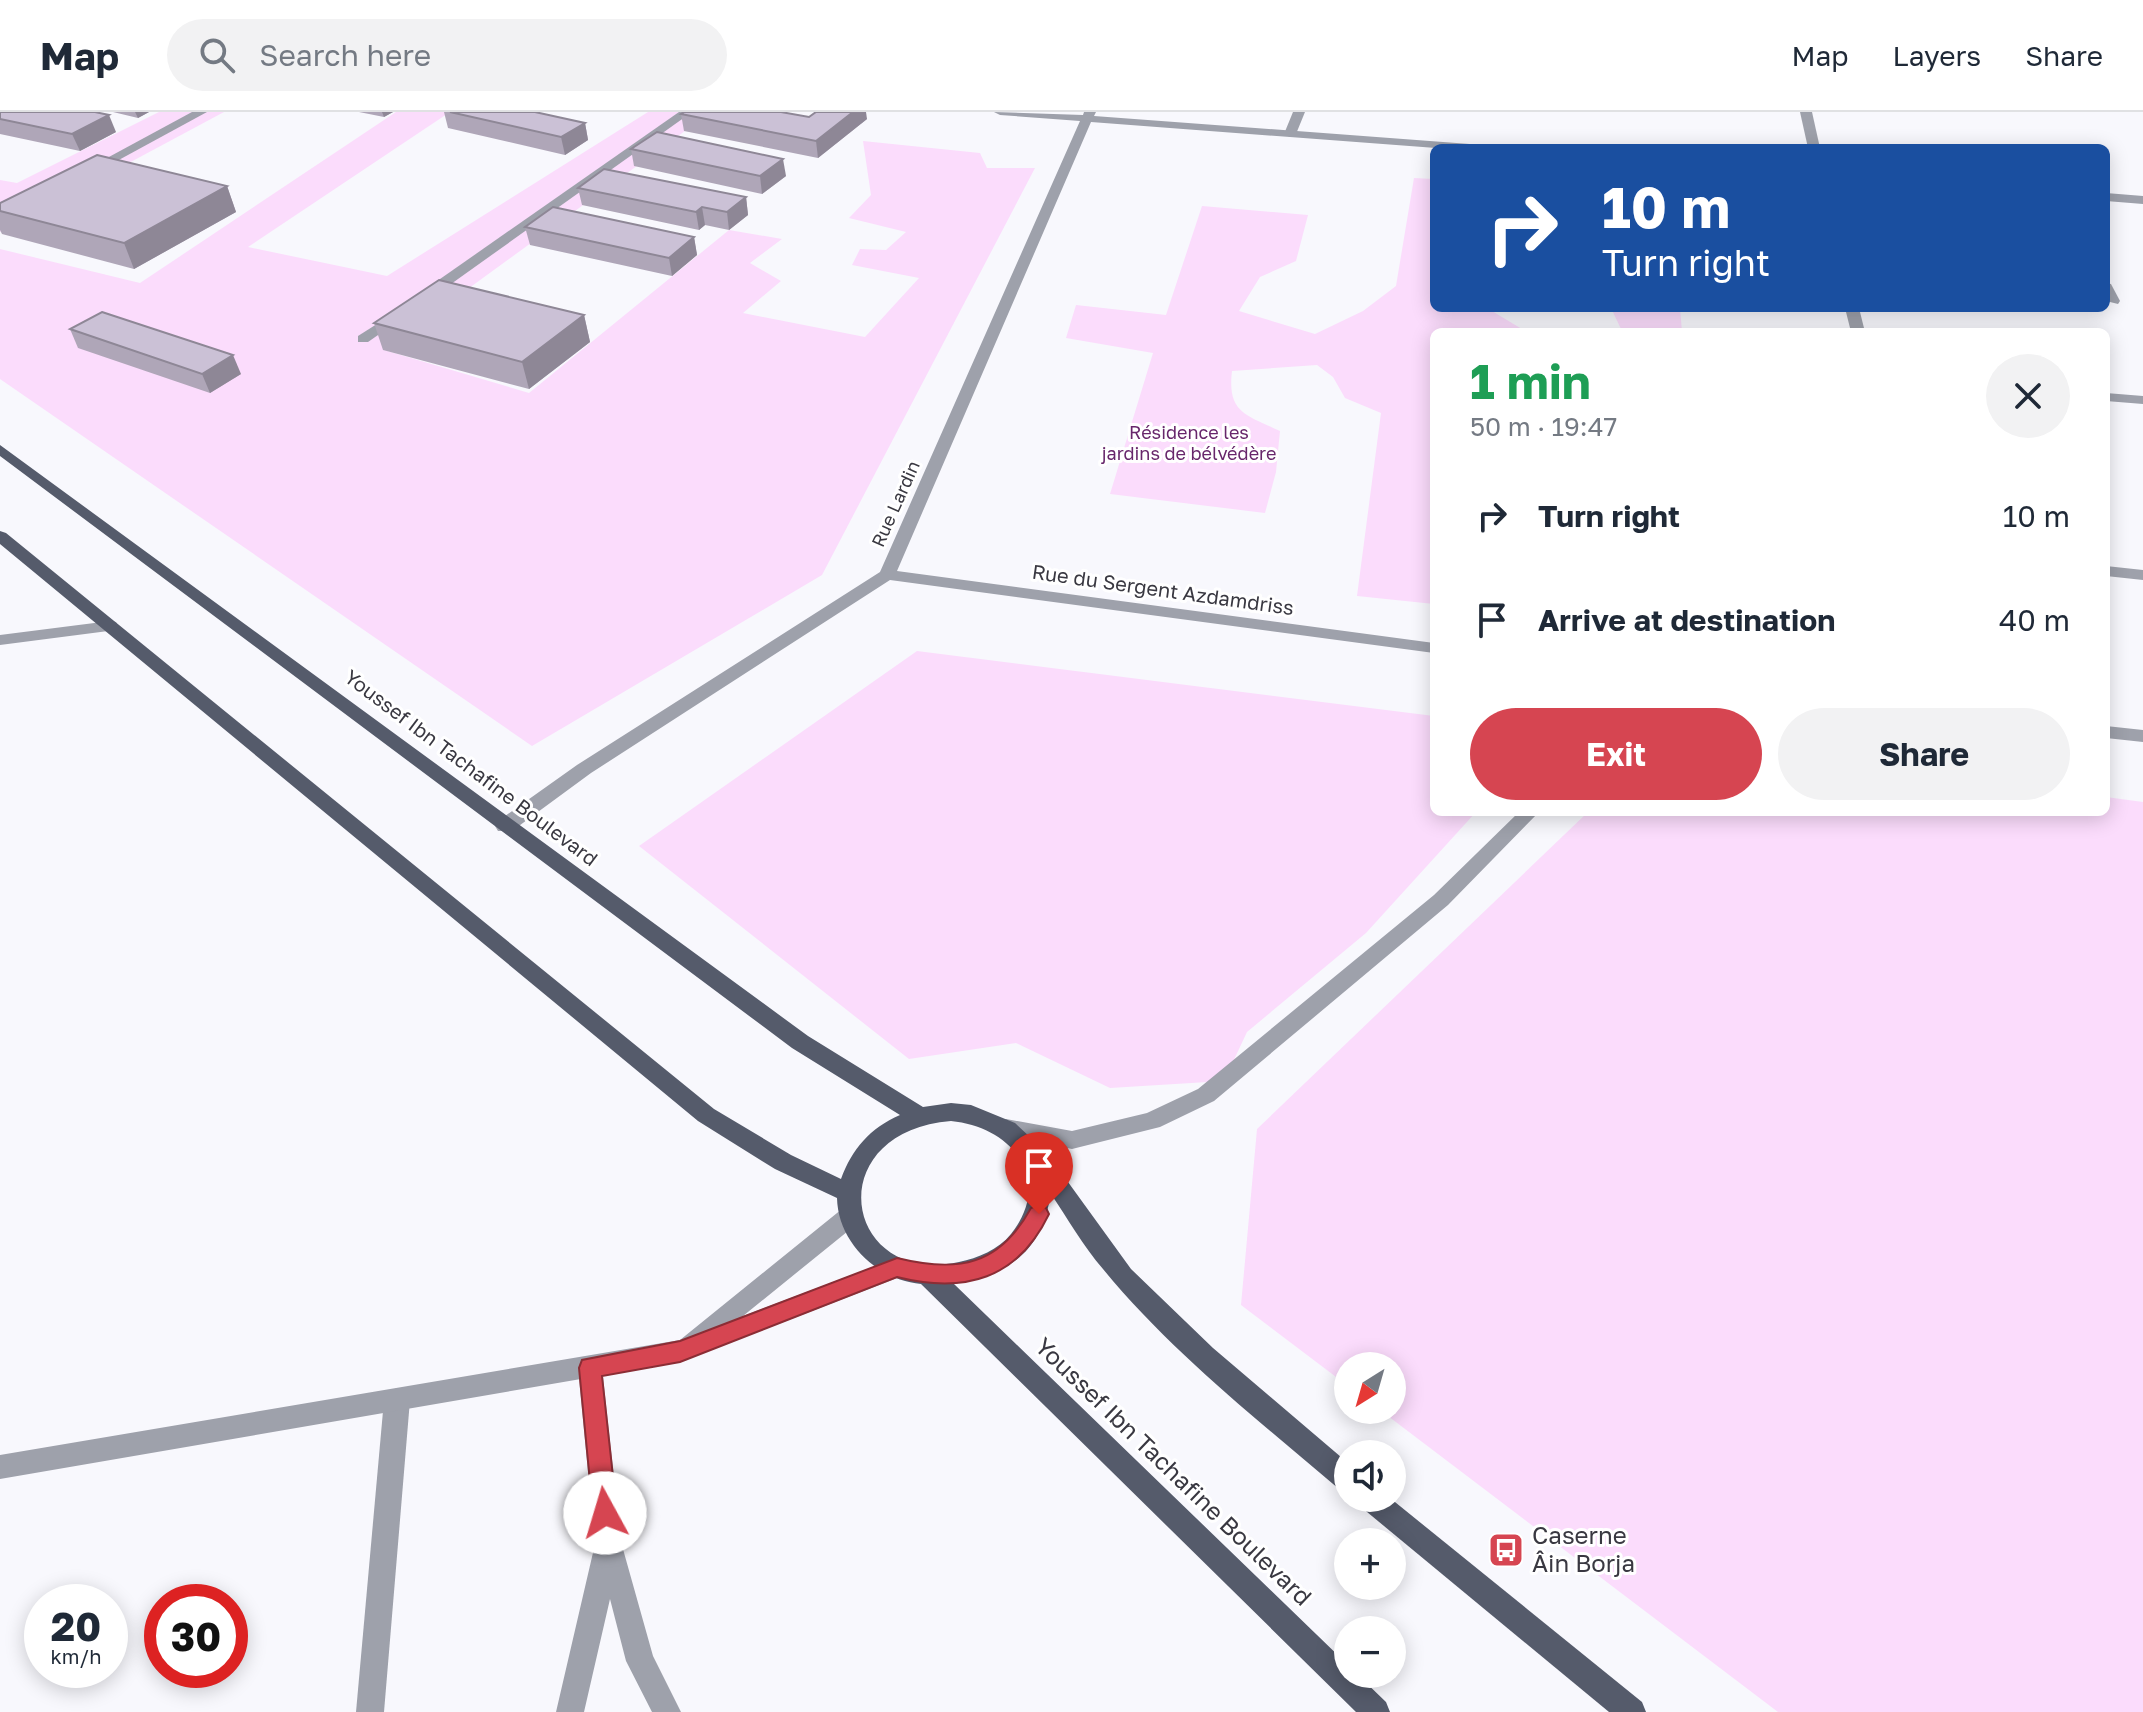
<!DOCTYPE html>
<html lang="en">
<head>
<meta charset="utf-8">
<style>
  :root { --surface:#fff; --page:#f2f2f3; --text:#1f2937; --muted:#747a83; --line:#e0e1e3; --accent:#d64551 }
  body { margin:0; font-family:"Golos Text",sans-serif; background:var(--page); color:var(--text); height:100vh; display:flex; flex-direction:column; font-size:30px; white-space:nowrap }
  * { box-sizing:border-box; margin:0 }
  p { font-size:26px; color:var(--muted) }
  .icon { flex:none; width:44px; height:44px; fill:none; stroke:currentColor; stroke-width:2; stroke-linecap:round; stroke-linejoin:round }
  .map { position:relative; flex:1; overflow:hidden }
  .panel { position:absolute; left:1430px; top:216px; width:680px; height:488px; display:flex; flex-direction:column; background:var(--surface); border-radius:12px; box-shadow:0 4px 20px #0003 }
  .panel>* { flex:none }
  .top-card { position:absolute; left:1430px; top:32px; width:680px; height:168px; border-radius:12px; box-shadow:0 4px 20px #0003; background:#1a4fa0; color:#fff; overflow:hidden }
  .needle { width:52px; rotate:217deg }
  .controls { position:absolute; left:1334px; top:1240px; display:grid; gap:16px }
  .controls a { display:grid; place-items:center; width:72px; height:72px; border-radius:50%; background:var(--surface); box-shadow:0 4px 20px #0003; font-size:40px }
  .speed { position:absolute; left:24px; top:1472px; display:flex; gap:16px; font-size:40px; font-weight:700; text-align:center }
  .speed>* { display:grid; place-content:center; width:104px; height:104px; border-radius:50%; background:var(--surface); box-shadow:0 4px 20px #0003; line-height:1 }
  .speed small { font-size:20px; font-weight:400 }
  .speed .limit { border:12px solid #d22; background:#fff; color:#111 }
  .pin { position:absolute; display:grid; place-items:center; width:68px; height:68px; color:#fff; margin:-82px -34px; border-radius:50% 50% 50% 0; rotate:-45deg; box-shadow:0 0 8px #0007 }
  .pin .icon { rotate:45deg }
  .me { position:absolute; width:88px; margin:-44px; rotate:354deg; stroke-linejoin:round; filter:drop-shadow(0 0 6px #0008) }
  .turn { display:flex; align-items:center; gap:28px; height:168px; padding:0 40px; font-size:36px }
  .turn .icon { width:104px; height:104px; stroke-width:2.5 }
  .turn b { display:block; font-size:56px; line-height:68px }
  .round { display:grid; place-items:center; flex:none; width:84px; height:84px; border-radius:42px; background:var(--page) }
  .overview { display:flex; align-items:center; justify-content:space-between; height:136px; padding:0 40px }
  h1 { font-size:48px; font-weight:700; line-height:60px; color:#1e9e55 }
  .button { display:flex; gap:16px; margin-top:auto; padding:16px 40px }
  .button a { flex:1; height:92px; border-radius:48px; background:var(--accent); color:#fff; font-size:32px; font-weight:700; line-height:92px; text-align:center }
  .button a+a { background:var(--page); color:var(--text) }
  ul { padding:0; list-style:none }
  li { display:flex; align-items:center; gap:24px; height:104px; padding:0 40px }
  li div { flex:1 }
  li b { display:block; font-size:30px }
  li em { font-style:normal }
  header { display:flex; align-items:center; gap:48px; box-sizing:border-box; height:112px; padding:0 40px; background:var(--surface); border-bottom:2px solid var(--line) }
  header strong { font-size:38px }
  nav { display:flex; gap:44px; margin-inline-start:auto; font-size:28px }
  .search { width:560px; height:72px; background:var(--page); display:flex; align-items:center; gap:20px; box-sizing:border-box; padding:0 28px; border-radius:44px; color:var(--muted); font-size:30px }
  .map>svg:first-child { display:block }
  .green { fill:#fbdcfc }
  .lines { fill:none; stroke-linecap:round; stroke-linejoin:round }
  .service { fill:#9ea1ab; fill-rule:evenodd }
  .minor { fill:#9ea1ab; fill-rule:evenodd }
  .tertiary { fill:#9ea1ab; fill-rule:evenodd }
  .primary { fill:#555b6b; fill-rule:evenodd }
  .wall { fill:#afa6b8 }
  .shaded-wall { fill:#8e8796 }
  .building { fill:#cbc1d6; stroke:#8e8796; stroke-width:2 }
  .route { fill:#d64551; stroke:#8b2d35; stroke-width:2 }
  .labels { text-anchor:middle; stroke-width:6; stroke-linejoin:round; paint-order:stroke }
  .far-park-label { font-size:18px; fill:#67266b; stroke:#fff }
  .far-street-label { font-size:18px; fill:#393841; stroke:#fff }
  .street-label { font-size:20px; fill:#393841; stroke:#fff }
  .near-street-label { font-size:24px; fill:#393841; stroke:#fff }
  .near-poi-label { font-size:24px; fill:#393841; stroke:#fff; text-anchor:start }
</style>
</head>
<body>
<header>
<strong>Map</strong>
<div class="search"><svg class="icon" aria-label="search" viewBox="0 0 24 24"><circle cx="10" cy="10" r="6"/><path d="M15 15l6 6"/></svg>Search here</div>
<nav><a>Map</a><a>Layers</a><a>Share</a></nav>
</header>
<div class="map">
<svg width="2143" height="1600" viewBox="0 0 2143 1600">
  <rect width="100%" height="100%" fill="#f8f8fd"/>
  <g class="green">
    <polygon points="159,0 224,0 0,120 0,68 17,71"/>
    <polygon points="396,0 450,0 248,135 387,164 648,0 711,0 384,238 529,281 729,118 782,127 750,151 781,169 743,201 865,225 919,166 852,153 860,137 886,138 906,120 849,106 871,83 863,29 980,41 987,56 1035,56 822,463 532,634 0,267 0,137 140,171"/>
    <path d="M1414,66L1434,67V196H1487L1527,220H1434V492L1357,484L1381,301L1345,286L1333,265L1317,253L1232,259C1227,301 1246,303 1280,319L1276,360L1265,401L1110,382L1153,241L1066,226L1076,193L1166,203L1202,94L1308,103L1296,149L1260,165L1239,199L1315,222L1363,199L1396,174Z"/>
    <polygon points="1611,196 1680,196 1682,220 1616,220 1621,217"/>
    <polygon points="917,539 1434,604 1434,700 1476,700 1366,821 1247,920 1224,969 1110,976 1016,931 909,947 639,734"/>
    <polygon points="2106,685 2143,690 2143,1600 1778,1600 1380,1298 1392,1298 1392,1254 1348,1254 1348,1274 1241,1193 1257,1017 1588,700 2106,700"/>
  </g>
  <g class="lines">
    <g class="service">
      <polygon points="192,0 207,0 93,62 83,59"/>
      <polygon points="679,0 692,0 430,187 420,187 420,181"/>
      <polygon points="1293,0 1305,0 1296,22 1290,25 1284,22"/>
      <polygon points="399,198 406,202 404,205 368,230 358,230 358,224"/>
      <polygon points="397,1276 406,1280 410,1288 384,1600 356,1600 384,1288 388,1280"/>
    </g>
    <g class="minor">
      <polygon points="994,0 1083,3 1084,0 1096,0 1094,4 1483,33 1489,36 1436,36 1091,10 897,459 1434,531 1434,541 890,468 591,661 512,719 498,719 495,714 498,709 577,653 880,460 1080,9 1000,3"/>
      <polygon points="1800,0 1812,0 1820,36 1808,36"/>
      <polygon points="2106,81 2143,84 2143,92 2106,89"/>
      <polygon points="2106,171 2111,172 2120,189 2118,192 2106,189"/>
      <polygon points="1845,196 1859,196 1865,220 1851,220"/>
      <polygon points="2106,281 2143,284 2143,292 2106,289"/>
      <polygon points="2106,454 2143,458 2143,468 2106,464"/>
      <polygon points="110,509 116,510 118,514 116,518 0,533 0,523"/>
      <polygon points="2106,614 2143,618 2143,630 2106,626"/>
      <polygon points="1519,700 1539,700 1448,793 1214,989 1160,1015 1072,1037 998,1022 995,1016 998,1010 1006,1007 1072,1019 1147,1001 1198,977 1434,783"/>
      <polygon points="590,1245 599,1248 602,1256 621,1430 653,1544 681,1600 652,1600 626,1549 610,1487 584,1600 556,1600 595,1432 578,1256 581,1248"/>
    </g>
    <polygon class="tertiary" points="850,1094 858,1097 862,1104 858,1111 743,1204 897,1146 905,1149 909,1156 905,1163 680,1250 0,1367 0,1343 680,1228 842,1097"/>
    <g class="primary">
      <path d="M0,333L808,924L923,995L951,991L971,993L1015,1011L1047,1041L1131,1157L1213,1236L1348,1351V1381L1339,1377C1258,1308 1171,1240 1103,1157C1083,1134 1068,1107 1051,1082C1040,1142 1011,1160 954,1172L1348,1553V1562H1357L1386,1590L1390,1600H1356L921,1172C878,1168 838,1131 837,1086L775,1057L698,1009L0,432V419L6,421L714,997L791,1043L841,1067C852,1037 870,1016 900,1003L792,936L0,344ZM951,1009C1013,1015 1054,1068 1011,1122C998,1138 978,1146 959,1150C843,1175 818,1020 951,1009Z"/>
      <polygon points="1357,1386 1390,1386 1642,1590 1646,1600 1609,1600 1361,1395"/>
    </g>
  </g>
  <g class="wall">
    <polygon points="0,0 116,20 80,39 0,22"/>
    <polygon points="113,0 149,0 138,6"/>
    <polygon points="359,0 393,0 384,5"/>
    <polygon points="444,0 535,0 585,11 588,28 565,43 448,16"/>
    <polygon points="681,2 809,5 867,7 818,46 684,19"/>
    <polygon points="631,37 786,64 762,82 634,54"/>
    <polygon points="227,74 236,100 134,157 2,122 0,118 0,91"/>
    <polygon points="578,76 746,85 748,103 729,118 705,113 699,118 582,93"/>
    <polygon points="525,115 694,125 697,143 672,164 530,133"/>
    <polygon points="584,203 590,230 529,277 383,238 374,211"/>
    <polygon points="70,217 241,262 210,281 78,236"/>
  </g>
  <g class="shaded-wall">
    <polygon points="135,0 149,0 138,6"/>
    <polygon points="382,0 393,0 384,5"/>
    <polygon points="853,0 866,0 867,7 818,46 816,29"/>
    <polygon points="109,3 116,20 80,39 72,22"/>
    <polygon points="585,11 588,28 565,43 561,25"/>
    <polygon points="783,47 786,64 762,82 760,64"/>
    <polygon points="227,74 236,100 134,157 124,131"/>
    <polygon points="746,85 748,103 729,118 727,100"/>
    <polygon points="702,95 705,113 699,118 696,100"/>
    <polygon points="694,125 697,143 672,164 669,146"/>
    <polygon points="584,203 590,230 529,277 522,250"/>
    <polygon points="233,243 241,262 210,281 202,262"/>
  </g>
  <g class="building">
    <polygon points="0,0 95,0 109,3 72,22 0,7"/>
    <polygon points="450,0 535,0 585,11 561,25"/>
    <polygon points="684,0 781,0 809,5 816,0 853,0 816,29 681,2"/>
    <polygon points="657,20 783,47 760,64 631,37"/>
    <polygon points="97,43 227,74 124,131 0,99 0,91"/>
    <polygon points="604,57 746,85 727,100 702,95 696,100 578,76"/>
    <polygon points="553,95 694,125 669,146 525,115"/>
    <polygon points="439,168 584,203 522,250 374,211"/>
    <polygon points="102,200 233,243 202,262 70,217"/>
  </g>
  <path class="route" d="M1039,1093L1046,1096L1049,1102C1018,1167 965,1182 897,1165L680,1250L602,1264L617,1401L614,1410L605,1413L597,1410L593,1401L579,1256L582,1248L680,1229L897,1146C958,1161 999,1154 1031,1096Z"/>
  <defs>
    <symbol id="bus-square" viewBox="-11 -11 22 22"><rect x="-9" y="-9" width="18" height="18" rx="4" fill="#d64551" stroke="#fff"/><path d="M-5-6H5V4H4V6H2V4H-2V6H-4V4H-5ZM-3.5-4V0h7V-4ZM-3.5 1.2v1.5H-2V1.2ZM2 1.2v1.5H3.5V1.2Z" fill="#fff"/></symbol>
  </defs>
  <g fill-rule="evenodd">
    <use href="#bus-square" x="1486" y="1418" width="40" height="40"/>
  </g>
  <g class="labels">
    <g class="far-park-label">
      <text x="1189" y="327">Résidence les<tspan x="1189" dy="21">jardins de bélvédère</tspan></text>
    </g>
    <g class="far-street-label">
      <text transform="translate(896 392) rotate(-66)" y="6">Rue Lardin</text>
    </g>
    <g class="street-label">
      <text transform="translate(1163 478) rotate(8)" y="7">Rue du Sergent Azdamdriss</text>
      <text transform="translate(471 656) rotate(37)" y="7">Youssef Ibn Tachafine Boulevard</text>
    </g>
    <g class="near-street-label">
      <text transform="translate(1173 1360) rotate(44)" y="8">Youssef Ibn Tachafine Boulevard</text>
    </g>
    <g class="near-poi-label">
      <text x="1532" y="1432">Caserne<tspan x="1532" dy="28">Âin Borja</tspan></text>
    </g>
  </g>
</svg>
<div class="controls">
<a><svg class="needle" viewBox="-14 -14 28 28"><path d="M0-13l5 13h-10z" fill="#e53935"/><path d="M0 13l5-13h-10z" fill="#747a83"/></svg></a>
<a><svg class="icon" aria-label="sound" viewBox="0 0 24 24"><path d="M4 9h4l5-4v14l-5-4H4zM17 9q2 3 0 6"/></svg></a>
<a>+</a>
<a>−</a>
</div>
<div class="speed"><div>20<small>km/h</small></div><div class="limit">30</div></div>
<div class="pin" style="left:1039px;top:1102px;background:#d93025"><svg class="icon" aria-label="arrive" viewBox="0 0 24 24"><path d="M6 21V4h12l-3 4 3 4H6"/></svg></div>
<svg class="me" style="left:605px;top:1401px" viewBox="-20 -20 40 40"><circle r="19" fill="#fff"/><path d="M0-13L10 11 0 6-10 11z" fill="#d64551"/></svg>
<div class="top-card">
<div class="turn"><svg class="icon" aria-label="right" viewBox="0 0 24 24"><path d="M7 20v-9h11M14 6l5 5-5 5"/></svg><div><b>10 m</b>Turn right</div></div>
</div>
<section class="panel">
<div class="overview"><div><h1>1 min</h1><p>50 m · 19:47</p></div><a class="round"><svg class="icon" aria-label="close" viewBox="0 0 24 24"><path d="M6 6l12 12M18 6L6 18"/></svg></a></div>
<ul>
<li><svg class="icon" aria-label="right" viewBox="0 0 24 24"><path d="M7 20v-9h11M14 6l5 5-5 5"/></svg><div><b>Turn right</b></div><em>10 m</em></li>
<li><svg class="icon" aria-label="arrive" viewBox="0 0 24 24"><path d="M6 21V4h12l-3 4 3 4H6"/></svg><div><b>Arrive at destination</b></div><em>40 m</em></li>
</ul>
<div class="button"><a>Exit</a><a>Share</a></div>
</section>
</div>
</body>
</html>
